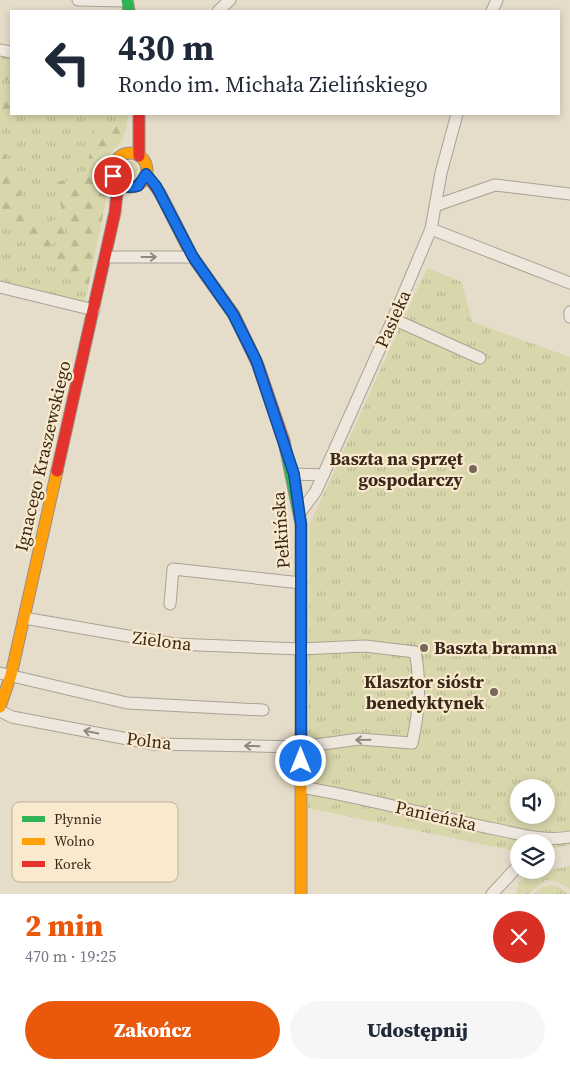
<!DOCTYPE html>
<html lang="pl">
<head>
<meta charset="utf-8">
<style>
  :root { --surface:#fff; --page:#f6f6f7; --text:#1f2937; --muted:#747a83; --accent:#ea580c }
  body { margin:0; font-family:"Source Serif 4",serif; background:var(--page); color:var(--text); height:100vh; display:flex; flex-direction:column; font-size:19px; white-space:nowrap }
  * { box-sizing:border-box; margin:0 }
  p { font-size:16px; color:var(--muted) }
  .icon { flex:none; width:28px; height:28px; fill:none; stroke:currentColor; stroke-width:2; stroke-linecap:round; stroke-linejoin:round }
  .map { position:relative; height:894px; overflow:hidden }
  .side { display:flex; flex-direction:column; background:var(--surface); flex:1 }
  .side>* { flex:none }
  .banner { position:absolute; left:10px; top:10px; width:550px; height:105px; border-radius:0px; box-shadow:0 2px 8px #0003; background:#fff; color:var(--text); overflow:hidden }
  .controls { position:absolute; left:510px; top:779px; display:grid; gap:10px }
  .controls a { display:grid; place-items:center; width:45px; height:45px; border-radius:50%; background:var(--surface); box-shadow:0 2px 8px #0003; font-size:25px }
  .pin { position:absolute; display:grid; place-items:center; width:42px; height:42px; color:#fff; margin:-21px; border:2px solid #fff; border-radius:50%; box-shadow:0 1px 5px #0007 }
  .me { position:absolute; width:55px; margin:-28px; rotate:0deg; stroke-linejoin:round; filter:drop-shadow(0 0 4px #0008) }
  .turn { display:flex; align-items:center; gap:18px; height:105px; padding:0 25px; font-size:22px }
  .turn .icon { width:65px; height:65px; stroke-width:2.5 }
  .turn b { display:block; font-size:35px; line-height:42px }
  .round { display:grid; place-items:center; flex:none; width:52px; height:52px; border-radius:26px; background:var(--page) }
  .overview { display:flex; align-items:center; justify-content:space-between; height:85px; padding:0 25px }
  h1 { font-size:30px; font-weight:800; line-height:38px; color:var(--accent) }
  .cta { display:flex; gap:10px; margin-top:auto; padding:10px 25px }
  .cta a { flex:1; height:58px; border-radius:30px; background:var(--accent); color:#fff; font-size:20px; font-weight:800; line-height:58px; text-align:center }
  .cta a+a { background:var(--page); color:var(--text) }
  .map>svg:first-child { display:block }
  .grass { fill:url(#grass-tufts); fill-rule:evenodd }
  .forest { fill:url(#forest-firs) }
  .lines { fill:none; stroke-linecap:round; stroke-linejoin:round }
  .street-casing { stroke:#aba194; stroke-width:13 }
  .fast-casing { stroke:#9a9084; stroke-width:13 }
  .slow-casing { stroke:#9a9084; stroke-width:13 }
  .jam-casing { stroke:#9a9084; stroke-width:13 }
  .street { stroke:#ede7dd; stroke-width:11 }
  .fast { stroke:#30b455; stroke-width:11 }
  .slow { stroke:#ff9f0a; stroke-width:11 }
  .jam { stroke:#e5322d; stroke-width:11 }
  .oneway { stroke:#94887c }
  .route-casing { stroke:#114b97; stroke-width:12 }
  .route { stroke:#1a73e8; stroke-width:9 }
  .poi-dot { fill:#766758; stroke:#f9eace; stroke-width:2 }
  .labels { text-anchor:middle; stroke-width:4.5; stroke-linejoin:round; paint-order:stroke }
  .street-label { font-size:18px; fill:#3a281b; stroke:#f9eace }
  .poi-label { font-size:18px; font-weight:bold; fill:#3a281b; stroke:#f9eace; text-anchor:end }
  .key { fill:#f9eace; stroke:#c0b098; stroke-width:1 }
  .key-label { font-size:14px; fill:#3a281b }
</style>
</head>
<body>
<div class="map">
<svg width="570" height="894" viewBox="0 0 570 894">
  <defs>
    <pattern id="grass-tufts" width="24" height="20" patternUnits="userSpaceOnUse" patternTransform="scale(1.25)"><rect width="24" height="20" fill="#d8d6ab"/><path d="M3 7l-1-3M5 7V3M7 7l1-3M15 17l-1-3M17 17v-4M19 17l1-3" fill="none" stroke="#bab893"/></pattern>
    <pattern id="forest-firs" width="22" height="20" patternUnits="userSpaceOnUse" patternTransform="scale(1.25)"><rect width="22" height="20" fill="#d8d6ab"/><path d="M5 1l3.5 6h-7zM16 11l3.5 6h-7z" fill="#bab893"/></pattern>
  </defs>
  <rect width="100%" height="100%" fill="#e6dcca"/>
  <g class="grass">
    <path d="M0,56L11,59V114H128C126,144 114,144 101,168L108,190L85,302L0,281Z"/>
    <circle cx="129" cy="170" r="9"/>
    <path d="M427,268L462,282L472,322L570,357V845L546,850V842H519V852L308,808L310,524ZM519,788H546V815H519Z"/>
    <polygon points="570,866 570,889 556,881 545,880 528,894 516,894 519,883 529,874"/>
    <polygon points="552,885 561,888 568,894 534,894 542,887"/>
  </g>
  <g class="forest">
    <polygon points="0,56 11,59 11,81 0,78"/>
    <polygon points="0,91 11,94 11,114 13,114 4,120 0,115"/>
    <polygon points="111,124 127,126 121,143 109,152 101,168 108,190 87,292 46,259 69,233 54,182 81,179 85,175 95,130"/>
    <path d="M5,154L10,173L25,189L20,193L18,203L27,221C39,226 48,223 59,218L63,233L40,256L0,217V156Z"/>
  </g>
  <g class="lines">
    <defs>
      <g id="street">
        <polyline points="78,0 127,1"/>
        <polyline points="218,11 230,0"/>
        <polyline points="492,11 497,0"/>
        <polyline points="0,50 11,52"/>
        <polyline points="437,205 495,185 570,194"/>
        <polyline points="431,229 570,283"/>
        <polyline points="105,257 193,257"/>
        <polyline points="0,287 94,310"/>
        <polyline points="570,312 570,317"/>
        <polyline points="393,319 480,358"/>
        <polyline points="294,474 323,475"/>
        <polyline points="300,513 316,491 393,319 431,229 441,173 457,114"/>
        <polyline points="170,604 173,569 301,583"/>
        <polyline points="0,673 127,703 263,710"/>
        <path d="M0,711L12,717L154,744L301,747L359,739L412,743C419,713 421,681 415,652L365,646L301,649L174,644L24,618"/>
        <path d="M301,787C367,798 430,816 495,829C520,834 545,842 570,837"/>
        <polyline points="492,894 519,865"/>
      </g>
      <g id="fast">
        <polyline points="127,0 129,11"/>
        <polyline points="284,441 301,524 301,735"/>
      </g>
      <g id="slow">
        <circle cx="130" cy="170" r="17"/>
        <polyline points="0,707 11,675 57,471"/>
        <polyline points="301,735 301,894"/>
      </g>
      <g id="jam">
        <polyline points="139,114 139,156"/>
        <polyline points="146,174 160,193 192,256 234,315 258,365 284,441"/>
        <polyline points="57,471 115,212 118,183"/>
      </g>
    </defs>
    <use href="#street" class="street-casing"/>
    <use href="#fast" class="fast-casing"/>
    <use href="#slow" class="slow-casing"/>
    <use href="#jam" class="jam-casing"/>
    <use href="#street" class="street"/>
    <use href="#fast" class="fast"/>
    <use href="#slow" class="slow"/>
    <use href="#jam" class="jam"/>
  </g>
  <defs><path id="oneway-shaft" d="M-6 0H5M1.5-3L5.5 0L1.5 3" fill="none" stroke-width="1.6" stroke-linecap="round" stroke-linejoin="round" transform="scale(1.25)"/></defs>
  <g class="oneway">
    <use href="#oneway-shaft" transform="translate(149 257)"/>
    <use href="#oneway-shaft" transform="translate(91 732) rotate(-169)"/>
    <use href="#oneway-shaft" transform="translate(363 740) rotate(179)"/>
    <use href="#oneway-shaft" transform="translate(252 746) rotate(-179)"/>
  </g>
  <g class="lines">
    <defs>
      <path id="route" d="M113,176C118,186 127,189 138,186L146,174L156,186L193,257L233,314L256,360L294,474L301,524V761"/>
    </defs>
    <use href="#route" class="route-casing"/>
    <use href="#route" class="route"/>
  </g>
  <g class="poi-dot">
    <circle cx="473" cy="469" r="5"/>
    <circle cx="424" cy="648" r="5"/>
    <circle cx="494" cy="692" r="5"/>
  </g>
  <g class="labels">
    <g class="street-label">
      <text transform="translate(393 319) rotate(-66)" y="6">Pasieka</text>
      <text transform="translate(43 456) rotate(-77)" y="6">Ignacego Kraszewskiego</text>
      <text transform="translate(281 530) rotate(-94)" y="6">Pełkińska</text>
      <text transform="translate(162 641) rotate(7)" y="6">Zielona</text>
      <text transform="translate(149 741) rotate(7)" y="6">Polna</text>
      <text transform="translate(436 816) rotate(13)" y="6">Panieńska</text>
    </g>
    <g class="poi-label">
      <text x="463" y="465">Baszta na sprzęt<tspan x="463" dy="21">gospodarczy</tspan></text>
      <text x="434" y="654" text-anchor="start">Baszta bramna</text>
      <text x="484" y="688">Klasztor sióstr<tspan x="484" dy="21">benedyktynek</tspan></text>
    </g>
  </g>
  <rect x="12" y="802" width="166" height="80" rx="8" class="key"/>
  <rect x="22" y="816" width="23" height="6" fill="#30b455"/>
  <rect x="22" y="838" width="23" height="7" fill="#ff9f0a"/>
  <rect x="22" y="861" width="23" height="6" fill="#e5322d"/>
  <g class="key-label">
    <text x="54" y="824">Płynnie</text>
    <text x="54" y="846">Wolno</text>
    <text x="54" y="869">Korek</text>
  </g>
</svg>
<div class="controls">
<a><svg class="icon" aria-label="sound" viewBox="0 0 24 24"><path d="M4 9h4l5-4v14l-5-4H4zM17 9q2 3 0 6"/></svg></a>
<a><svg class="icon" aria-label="layers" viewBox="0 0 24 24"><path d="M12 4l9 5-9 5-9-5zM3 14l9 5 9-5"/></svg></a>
</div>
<div class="pin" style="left:113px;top:176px;background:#d93025"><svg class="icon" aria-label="arrive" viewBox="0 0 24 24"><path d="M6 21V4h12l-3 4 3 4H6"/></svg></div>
<svg class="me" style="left:301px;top:761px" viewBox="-20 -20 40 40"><circle r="17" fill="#1a73e8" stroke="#fff" stroke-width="3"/><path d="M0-11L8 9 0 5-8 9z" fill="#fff"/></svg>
<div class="banner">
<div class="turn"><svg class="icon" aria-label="left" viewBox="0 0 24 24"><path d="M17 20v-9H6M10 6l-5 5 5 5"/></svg><div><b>430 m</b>Rondo im. Michała Zielińskiego</div></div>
</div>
</div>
<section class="side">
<div class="overview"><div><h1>2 min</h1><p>470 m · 19:25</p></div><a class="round" style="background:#d93025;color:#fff"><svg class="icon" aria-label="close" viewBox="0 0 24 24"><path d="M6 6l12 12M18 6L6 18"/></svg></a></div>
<div class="cta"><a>Zakończ</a><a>Udostępnij</a></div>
</section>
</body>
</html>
